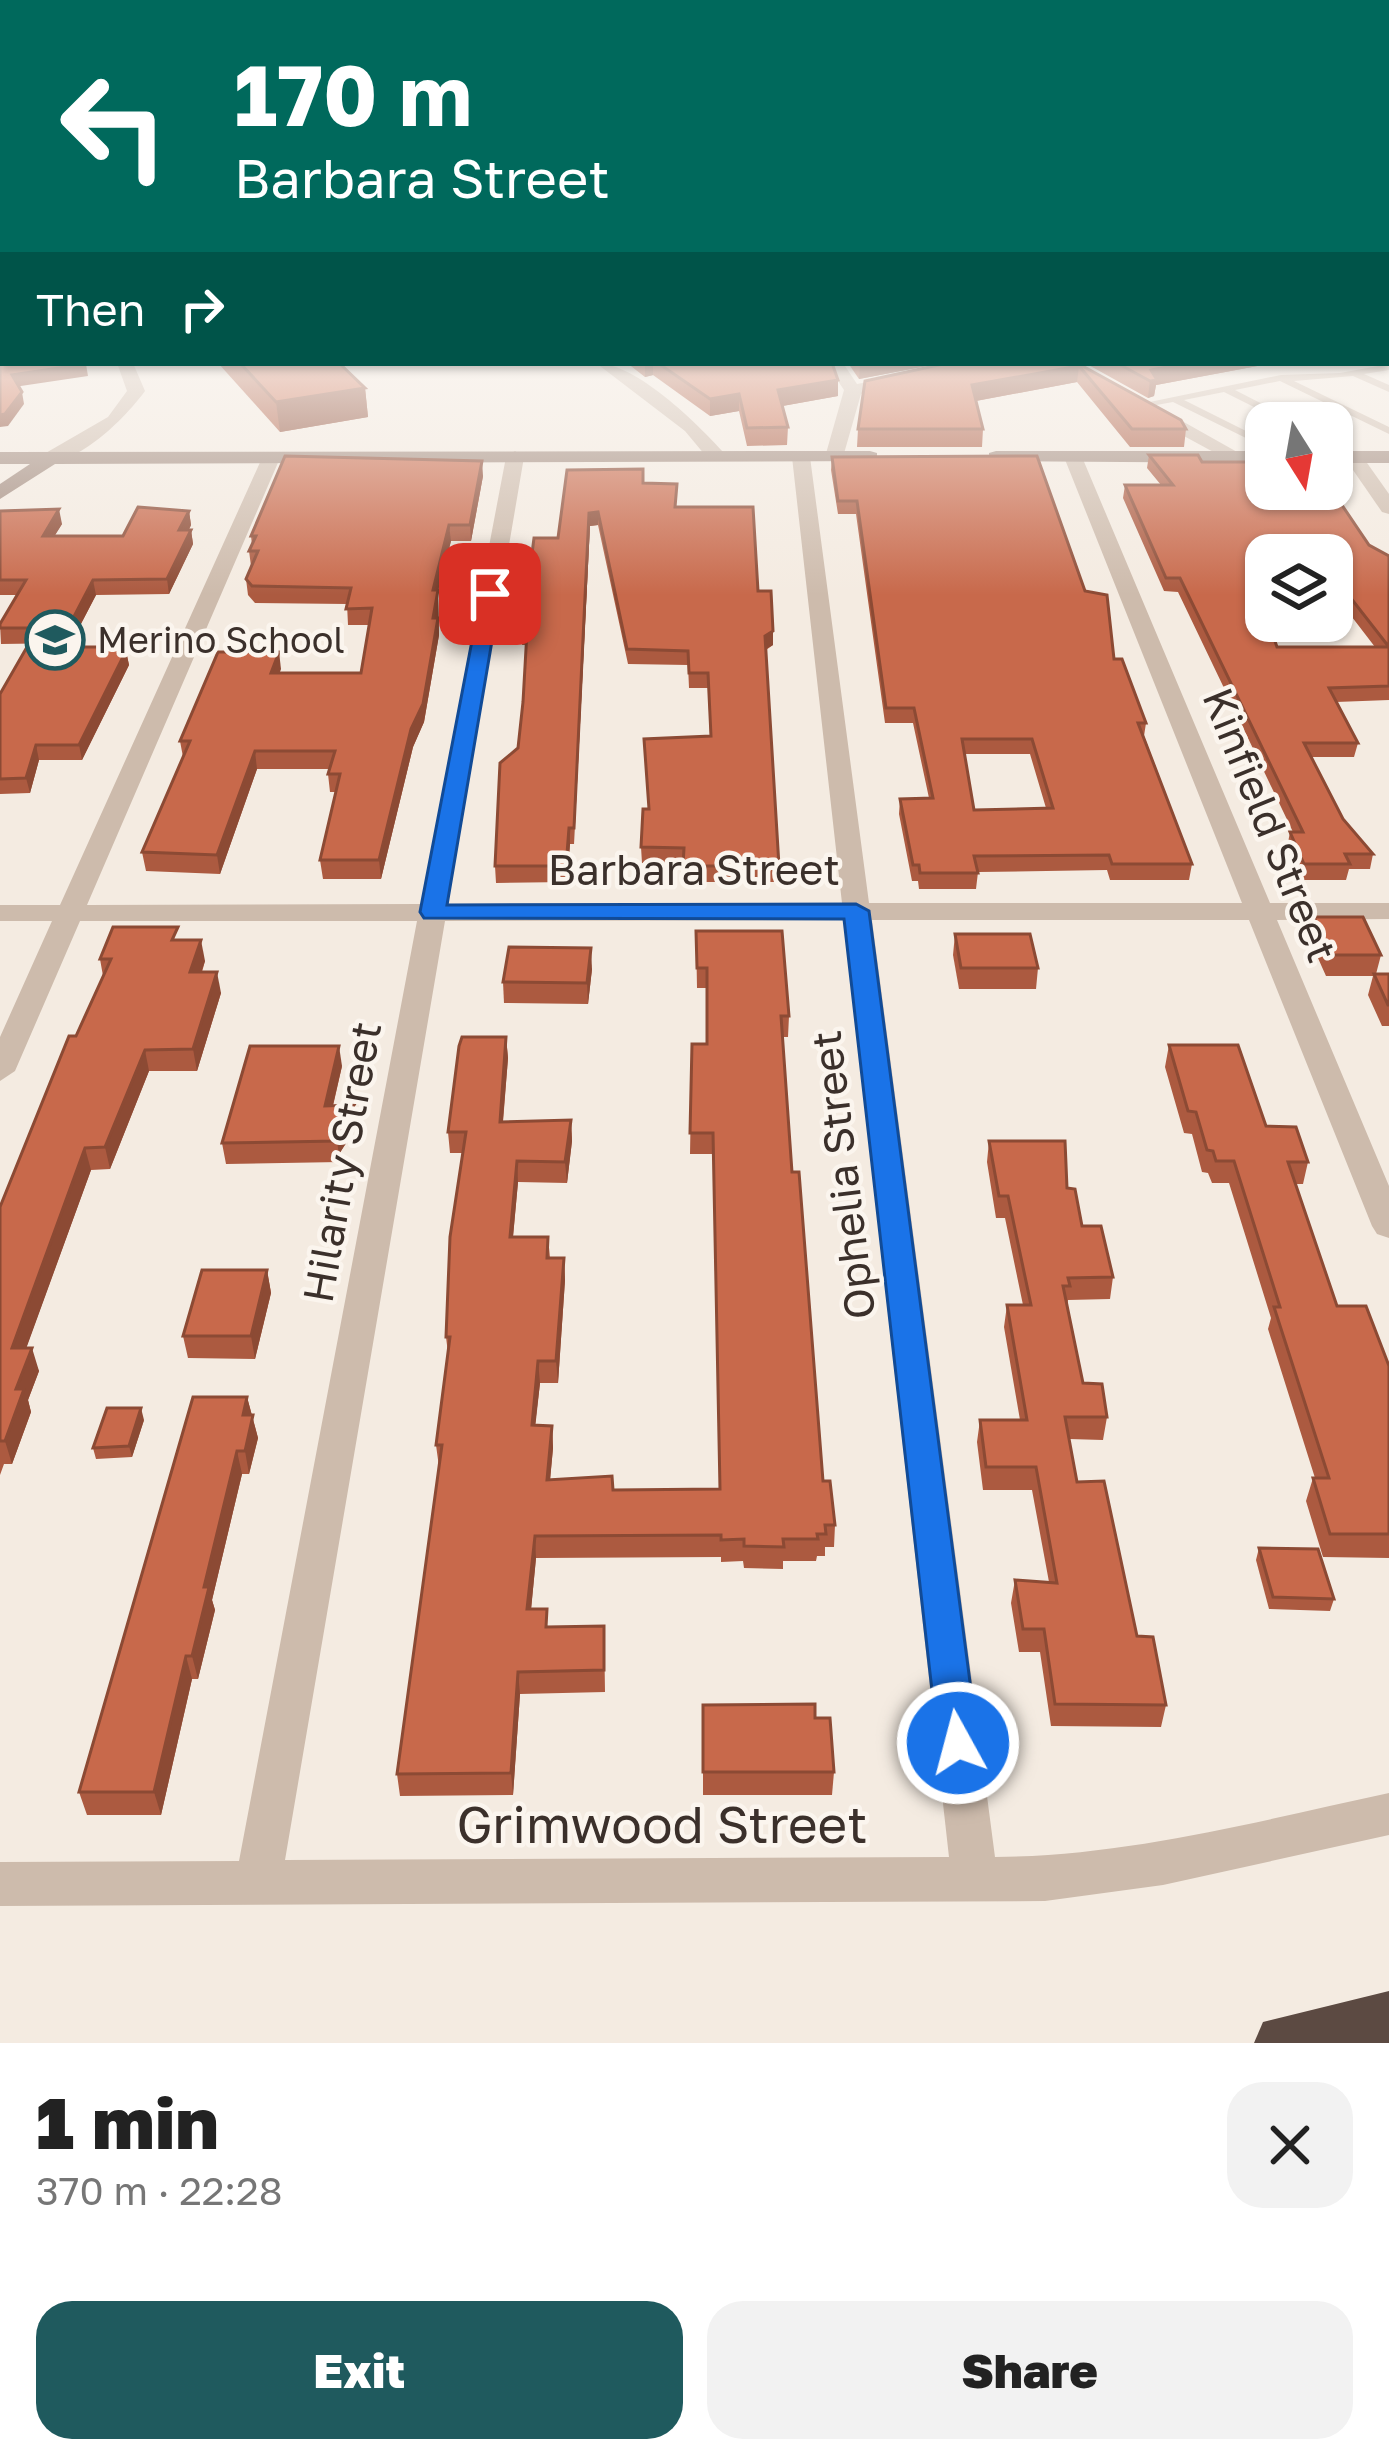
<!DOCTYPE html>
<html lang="en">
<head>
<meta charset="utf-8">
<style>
  :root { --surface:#fff; --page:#f2f2f2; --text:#222; --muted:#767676; --accent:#1f5a5e }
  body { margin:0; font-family:"Golos Text",sans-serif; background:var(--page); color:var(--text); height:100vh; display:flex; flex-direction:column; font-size:45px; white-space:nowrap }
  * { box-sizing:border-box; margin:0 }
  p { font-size:39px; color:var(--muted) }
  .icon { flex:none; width:66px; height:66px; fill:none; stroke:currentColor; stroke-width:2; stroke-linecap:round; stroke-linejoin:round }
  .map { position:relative; height:2043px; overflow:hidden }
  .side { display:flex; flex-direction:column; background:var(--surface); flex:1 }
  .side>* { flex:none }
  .top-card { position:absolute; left:0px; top:0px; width:1389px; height:366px; box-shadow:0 3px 9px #0004; background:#00695c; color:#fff; overflow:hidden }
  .needle { width:78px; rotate:169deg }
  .controls { position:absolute; left:1245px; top:402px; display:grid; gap:24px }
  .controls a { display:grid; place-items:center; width:108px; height:108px; border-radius:24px; background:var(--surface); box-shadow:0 3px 9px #0004; font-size:60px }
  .pin { position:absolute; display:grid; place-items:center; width:102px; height:102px; color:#fff; margin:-51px; border-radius:24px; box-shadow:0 6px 18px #0006 }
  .me { position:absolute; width:132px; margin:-66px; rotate:353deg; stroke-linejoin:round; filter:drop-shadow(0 0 9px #0008) }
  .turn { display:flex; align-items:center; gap:42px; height:252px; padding:0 36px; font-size:54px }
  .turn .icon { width:156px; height:156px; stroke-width:2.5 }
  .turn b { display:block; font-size:84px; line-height:102px }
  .then { display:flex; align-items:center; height:114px; padding:0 36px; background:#0003; gap:24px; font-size:45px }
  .round { display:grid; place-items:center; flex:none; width:126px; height:126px; border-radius:36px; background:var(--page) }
  .headline { display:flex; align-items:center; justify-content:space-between; height:204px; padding:0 36px }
  h1 { font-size:72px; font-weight:800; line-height:90px }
  .button { display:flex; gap:24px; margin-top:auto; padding:24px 36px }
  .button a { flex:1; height:138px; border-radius:36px; background:var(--accent); color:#fff; font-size:48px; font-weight:800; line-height:138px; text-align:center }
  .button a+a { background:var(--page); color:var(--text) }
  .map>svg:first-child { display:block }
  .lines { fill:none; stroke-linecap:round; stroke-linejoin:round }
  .service { fill:#cdbbac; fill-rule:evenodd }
  .minor { fill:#cdbbac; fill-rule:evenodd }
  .tertiary { fill:#cdbbac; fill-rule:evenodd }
  .secondary { fill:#a18a7d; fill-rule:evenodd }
  .motorway { fill:#5c4a42; fill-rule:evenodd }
  .wall { fill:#ac5a40; fill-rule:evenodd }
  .shaded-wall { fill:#8c4a34 }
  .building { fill:#c8694b; stroke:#8c4a34; stroke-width:3; fill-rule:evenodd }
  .route { fill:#1a73e8; stroke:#114b97; stroke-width:3 }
  .labels { text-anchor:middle; stroke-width:9; stroke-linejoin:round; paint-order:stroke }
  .far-poi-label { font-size:36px; fill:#3b302b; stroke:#fbf5ee; text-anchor:start }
  .street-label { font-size:42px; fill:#3b302b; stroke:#fbf5ee }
  .near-street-label { font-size:51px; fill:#3b302b; stroke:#fbf5ee }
</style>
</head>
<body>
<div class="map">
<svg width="1389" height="2043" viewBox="0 0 1389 2043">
  <rect width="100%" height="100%" fill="#f4ebe1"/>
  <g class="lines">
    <polygon class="service" points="1389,364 1389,370 1364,374 1389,385 1389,392 1353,376 1294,381 1389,427 1389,434 1280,381 1235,390 1299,423 1286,423 1224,392 1184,400 1258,437 1258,441 1254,442 1173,402 1140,408 1135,405 1281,375 1340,373"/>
    <g class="minor">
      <path d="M596,363C636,363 697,423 724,453V461H710L685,431Z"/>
      <polygon points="826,363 843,363 857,384 904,375 913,380 861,394 843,457 834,463 825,457 844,390"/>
      <polygon points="1147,408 1159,408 1246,457 1230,461 1147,416"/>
      <path d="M515,451L524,457L448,904L842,903L792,457L801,451L810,457L869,903H1242L1064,457L1073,451L1082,457L1270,903H1389V919L1277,920L1389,1186V1238L1377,1234L1372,1226L1249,920H872L995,1857C1128,1856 1259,1821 1389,1793V1835L1163,1885L1045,1901L0,1906V1862L239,1861L417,921H80L15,1071L0,1081V1037L52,921H0V905H60L262,458L271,452L280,458L87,905L421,904L506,457ZM844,920L949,1857L285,1860L445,921Z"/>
      <polygon points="1346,453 1360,453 1389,494 1389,514 1382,512 1344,457"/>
    </g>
    <path class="tertiary" d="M117,363H133L145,391C126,417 79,465 44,462V454L108,417L127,391Z"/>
    <g class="secondary">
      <polygon points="870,451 877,453 877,461 55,464 0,499 0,484 30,464 0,464 0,452"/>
      <polygon points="996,451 1266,451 1266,463 989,461 989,453"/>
      <rect x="1332" y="451" width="57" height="12"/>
    </g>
    <polygon class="motorway" points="1389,1991 1389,2043 1254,2043 1263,2022"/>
  </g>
  <g class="wall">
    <polygon points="218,363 339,363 365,388 368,417 280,432"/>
    <polygon points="627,363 832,363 838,380 838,396 782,406 788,427 787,445 747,446 739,411 710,416 653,375 645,377"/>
    <polygon points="848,363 942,363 859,379"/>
    <polygon points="1077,363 1186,429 1184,447 1130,447 1077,382 976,401 983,429 982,447 857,447 858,429"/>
    <polygon points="1085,363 1274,363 1156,385 1154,396 1148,398"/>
    <path d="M1149,455L1202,462L1389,556V700L1336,702L1358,743L1354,757H1311L1343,819L1373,854L1370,869H1349L1346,880H1301L1287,848L1290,832H1293L1178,592L1164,591L1123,498L1125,485H1161L1147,468ZM1266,555H1332V591L1375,647H1277L1255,587H1266Z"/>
    <path d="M832,457L1085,591L1114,659L1146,723L1144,736L1192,864L1189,880H1110L1107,870L978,872L976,889H919L918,881H912L899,814L900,799L929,798L913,723H885L856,514H838L831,470ZM965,754H1030L1046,808L974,810Z"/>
    <polygon points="483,476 471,541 451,541 438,591 439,635 424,722 413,747 381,879 323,879 320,860 336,792 330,792 328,774 329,769 257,769 220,874 146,871 142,852 183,757 180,741 279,652 280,673 361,673 369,625 348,625 347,604 255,603 248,595 246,579 251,566 249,551 252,545 251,536"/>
    <polygon points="643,483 676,507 758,591 773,645 766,650 779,882 683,882 683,864 642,863 641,847 648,809 710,736 708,688 689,688 688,665 628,664 598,525 590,526 574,844 570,844 567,882 496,883 495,866 518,748 523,702 526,645 522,645 522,631 558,538"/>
    <polygon points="0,511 62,524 54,536 123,536 189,511 191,525 189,530 191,530 193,544 169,594 96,595 71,643 1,644 0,624 17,595 0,595"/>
    <polygon points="123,651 126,651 129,665 82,760 39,760 30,793 0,794 0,694"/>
    <polygon points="1314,917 1381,955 1376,974 1389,974 1389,1026 1382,1026 1368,995 1373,976 1326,976 1309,938"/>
    <polygon points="696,931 789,1016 788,1037 783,1037 792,1172 823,1481 835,1525 834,1547 825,1547 825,1556 817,1556 816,1561 783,1561 783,1569 744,1568 743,1561 721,1562 721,1557 536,1558 531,1609 548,1627 604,1626 605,1692 520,1694 513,1795 400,1796 397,1774 439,1467 436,1445 448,1353 446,1337 463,1153 450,1153 448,1132 506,1037 508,1058 503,1122 571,1120 572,1141 567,1183 518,1182 513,1237 548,1237 550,1258 564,1258 565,1280 558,1383 540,1383 535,1425 552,1426 553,1448 550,1480 613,1490 720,1489 713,1154 690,1154 692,1044 707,1044 707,988 697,988"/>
    <polygon points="955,934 1038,968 1036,989 959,989 953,955"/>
    <polygon points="180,940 205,961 202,972 221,993 197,1071 149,1071 110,1169 91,1170 26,1348 39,1371 28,1400 31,1412 12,1464 4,1464 0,1475 0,1207 103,976 100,959"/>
    <polygon points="592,969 588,1004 504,1003 503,982"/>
    <polygon points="1169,1045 1308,1162 1303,1184 1296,1184 1337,1306 1389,1366 1389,1558 1323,1557 1306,1501 1313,1478 1315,1478 1268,1329 1271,1318 1229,1183 1212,1183 1208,1173 1202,1172 1192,1134 1184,1133 1165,1067"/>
    <polygon points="342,1066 333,1106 354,1105 357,1126 341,1151 340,1162 226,1164 222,1143"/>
    <polygon points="989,1141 1067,1188 1082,1226 1113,1277 1110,1299 1068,1300 1067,1306 1083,1383 1107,1417 1103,1440 1069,1439 1077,1482 1137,1636 1166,1705 1161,1727 1051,1726 1040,1652 1019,1652 1011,1603 1015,1580 1049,1582 1032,1490 983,1490 977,1442 980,1420 1020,1420 1004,1327 1007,1305 1023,1305 1005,1218 996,1218 987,1162"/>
    <polygon points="267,1270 271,1293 255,1359 188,1358 183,1336"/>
    <polygon points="247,1397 258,1438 249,1474 242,1474 212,1600 215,1610 198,1679 192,1679 161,1815 87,1815 79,1792"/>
    <polygon points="144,1420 132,1457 96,1459 93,1448"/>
    <polygon points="1259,1548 1334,1599 1330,1611 1269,1609 1256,1560"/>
    <polygon points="703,1705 834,1772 832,1795 703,1795"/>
  </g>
  <g class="shaded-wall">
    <polygon points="645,363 653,363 653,375 645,377"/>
    <polygon points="860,363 942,363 859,379"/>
    <polygon points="1187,363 1274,363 1156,385 1154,396 1148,398 1151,370"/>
    <polygon points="86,364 88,376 14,387 12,375"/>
    <polygon points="1079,366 1077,382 970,402 972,385"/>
    <polygon points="838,380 838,396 777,407 778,390"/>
    <polygon points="365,388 368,417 280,432 276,402"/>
    <polygon points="22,392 24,404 8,426 0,427 0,415"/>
    <polygon points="739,394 739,411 710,416 710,399"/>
    <polygon points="482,461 483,476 471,541 470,525"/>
    <polygon points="59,509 62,524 46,550 43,536"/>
    <polygon points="189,511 191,525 181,544 179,530"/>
    <polygon points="598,512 598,525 590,526 574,844 589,513"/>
    <polygon points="449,525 451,541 438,591 439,635 424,722 413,747 381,879 379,860 435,635 433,590"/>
    <polygon points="191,530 193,544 169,594 167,579"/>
    <polygon points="93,580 96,595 71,643 68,628"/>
    <polygon points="773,631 773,645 764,650 765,636"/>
    <polygon points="122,647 124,657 126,651 129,665 82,760 79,745"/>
    <polygon points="279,652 281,669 274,690 271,673"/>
    <polygon points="36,745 39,760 30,793 26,778"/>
    <polygon points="255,751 257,769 220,874 217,855"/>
    <polygon points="569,828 570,844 567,882 566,866"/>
    <polygon points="201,940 205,961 194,993 190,972"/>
    <polygon points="591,948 592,969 588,1004 587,983"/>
    <polygon points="217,972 221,993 197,1071 193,1049"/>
    <polygon points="506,1037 508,1058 501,1143 500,1122"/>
    <polygon points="339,1046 342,1066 328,1126 325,1106"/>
    <polygon points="145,1050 149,1071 110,1169 105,1147"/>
    <polygon points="354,1105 357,1126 341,1151 340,1162 337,1141 338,1130"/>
    <polygon points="571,1120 572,1141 567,1183 565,1162"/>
    <polygon points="85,1148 91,1170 18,1371 12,1348"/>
    <polygon points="517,1161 518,1182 511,1258 510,1237"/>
    <polygon points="564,1258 565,1280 558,1383 556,1361"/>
    <polygon points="267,1270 271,1293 255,1359 251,1336"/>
    <polygon points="32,1348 39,1371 28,1400 31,1412 12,1464 5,1441 16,1389"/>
    <polygon points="538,1361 540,1383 533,1447 532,1425"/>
    <polygon points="247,1397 258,1438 249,1474 245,1451 243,1415"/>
    <polygon points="141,1408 144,1420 132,1457 129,1446"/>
    <polygon points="552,1426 553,1448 548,1502 547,1480"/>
    <polygon points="237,1451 242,1474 212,1600 215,1610 198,1679 192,1656 204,1587"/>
    <polygon points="535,1536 536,1558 529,1631 527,1609"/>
    <polygon points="186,1656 192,1679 161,1815 154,1792"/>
    <polygon points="518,1672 520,1694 513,1795 511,1773"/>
  </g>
  <g class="building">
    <polygon points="0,308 3,308 3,363 86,364 12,375 22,392 5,414 0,415"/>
    <rect x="1386" y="308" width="3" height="28"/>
    <polygon points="240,363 339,363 365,388 276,402"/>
    <polygon points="658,363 832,363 838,380 778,390 788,427 747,428 739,394 710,399"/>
    <polygon points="948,363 1077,363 1181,420 1186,429 1132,429 1079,366 972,385 983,429 858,429 865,381"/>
    <polygon points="1117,363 1187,363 1151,370 1157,380 1150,381"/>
    <polygon points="1149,455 1198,455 1202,462 1266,462 1266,489 1331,489 1369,545 1389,556 1389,647 1332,574 1332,555 1266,555 1266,574 1250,574 1266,621 1268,621 1277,647 1389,647 1389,686 1329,688 1358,743 1304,743 1343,819 1373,854 1345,854 1350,864 1304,864 1290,832 1303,832 1180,578 1166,578 1125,485 1173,485"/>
    <polygon points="285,456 482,461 470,525 449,525 433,590 438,590 433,618 438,618 423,704 411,729 379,860 320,860 340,774 328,774 335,751 255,751 217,855 142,852 190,741 180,741 218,652 279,652 271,673 361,673 372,608 346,609 351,588 252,586 246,579 258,551 249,551 256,536 251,536"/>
    <path d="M1037,456L1085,591L1107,595L1114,659H1122L1146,723H1138L1192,864H1112L1109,855L974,856L978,873H920L919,865H913L900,799L933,798L914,708H886L857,501H838L832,457ZM962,739H1032L1053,808L974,810Z"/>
    <polygon points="643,469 643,483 677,484 675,507 753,507 758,591 771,591 773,631 765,636 779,866 683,866 684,848 641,847 643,809 649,809 644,739 711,736 708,673 689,673 688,651 627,649 598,512 589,513 574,828 569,828 566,866 495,866 500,763 518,748 523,702 527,631 522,631 534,538 558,538 567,470"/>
    <polygon points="138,507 189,511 179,530 191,530 167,579 93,580 68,628 0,628 0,624 26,580 0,580 0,511 59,509 43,536 123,536"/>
    <polygon points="27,647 122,647 119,652 126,651 79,745 36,745 26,778 0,779 0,694"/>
    <polygon points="1314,917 1363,917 1381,955 1331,955"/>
    <polygon points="113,927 178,927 172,940 201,940 190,972 217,972 193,1049 145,1050 105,1147 85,1148 12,1348 32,1348 16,1389 24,1389 5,1441 0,1441 0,1207 69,1036 76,1036 111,959 100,959"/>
    <polygon points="696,931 782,931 789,1016 781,1016 792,1172 799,1172 823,1481 830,1481 835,1525 825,1525 826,1534 817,1534 818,1539 783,1539 784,1547 744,1546 744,1539 721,1540 721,1535 535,1536 527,1609 547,1609 546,1627 604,1626 604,1670 518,1672 511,1773 397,1774 442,1445 436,1445 450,1337 446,1337 450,1237 466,1132 448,1132 459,1046 462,1037 506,1037 500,1122 571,1120 565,1162 517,1161 510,1237 548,1237 547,1258 564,1258 556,1361 538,1361 532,1425 552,1426 547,1480 612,1476 613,1490 720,1489 713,1133 690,1133 692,1044 707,1044 707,968 697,968"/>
    <polygon points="955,934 1030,934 1038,968 961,968"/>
    <polygon points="509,947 591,948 587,983 503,982"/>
    <polygon points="1374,974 1389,974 1389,1005 1388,1005"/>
    <polygon points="1169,1045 1238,1045 1266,1126 1296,1127 1308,1162 1288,1162 1337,1306 1366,1306 1389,1366 1389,1534 1330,1534 1313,1478 1329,1478 1274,1307 1280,1307 1234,1161 1216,1161 1213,1151 1207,1150 1196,1112 1188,1111"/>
    <polygon points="250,1046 339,1046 325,1106 354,1105 338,1130 337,1141 222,1143"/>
    <polygon points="989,1141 1065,1141 1067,1188 1075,1189 1082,1226 1101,1226 1113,1277 1068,1278 1070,1286 1063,1286 1083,1383 1102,1384 1107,1417 1065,1417 1077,1482 1104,1481 1137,1636 1153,1637 1166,1705 1055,1704 1044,1629 1023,1629 1015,1580 1057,1583 1036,1467 986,1467 980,1420 1027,1420 1007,1305 1031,1305 1008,1196 999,1196"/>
    <polygon points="202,1270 267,1270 251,1336 183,1336"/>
    <polygon points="193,1397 247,1397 243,1415 253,1415 245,1451 237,1451 204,1587 209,1587 192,1656 186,1656 154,1792 79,1792"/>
    <polygon points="107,1408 141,1408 129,1446 93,1448"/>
    <polygon points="1259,1548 1318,1549 1334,1599 1273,1597"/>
    <polygon points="815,1704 815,1718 830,1718 834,1772 703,1772 703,1705"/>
  </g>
  <linearGradient id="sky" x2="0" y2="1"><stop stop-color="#7eb2d2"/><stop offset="0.52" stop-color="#faf6f2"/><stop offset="1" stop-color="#faf6f2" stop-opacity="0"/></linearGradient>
  <rect width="1389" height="595" fill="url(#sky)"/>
  <polygon class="route" points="490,588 500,594 447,905 856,904 869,911 978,1743 972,1756 958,1761 944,1756 938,1743 844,919 424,918 420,912 481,594"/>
  <defs>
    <symbol id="school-ring" viewBox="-11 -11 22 22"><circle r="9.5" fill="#fbf5ee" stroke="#1f5a5e" stroke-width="1.5"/><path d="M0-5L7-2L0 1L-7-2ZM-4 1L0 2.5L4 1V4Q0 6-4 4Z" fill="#1f5a5e"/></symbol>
  </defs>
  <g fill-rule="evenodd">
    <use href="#school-ring" x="22" y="607" width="66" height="66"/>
  </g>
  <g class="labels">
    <g class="far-poi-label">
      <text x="97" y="653">Merino School</text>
    </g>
    <g class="street-label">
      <text transform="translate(1270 825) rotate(68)" y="15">Kinfield Street</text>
      <text x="694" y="885">Barbara Street</text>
      <text transform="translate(342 1162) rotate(-80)" y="15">Hilarity Street</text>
      <text transform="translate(843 1175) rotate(-97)" y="15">Ophelia Street</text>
    </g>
    <g class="near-street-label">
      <text x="662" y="1843">Grimwood Street</text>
    </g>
  </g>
</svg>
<div class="controls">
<a><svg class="needle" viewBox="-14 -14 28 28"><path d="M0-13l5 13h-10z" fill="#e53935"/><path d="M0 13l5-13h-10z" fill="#767676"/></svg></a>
<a><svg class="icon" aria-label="layers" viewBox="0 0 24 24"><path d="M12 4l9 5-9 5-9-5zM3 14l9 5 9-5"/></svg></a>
</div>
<div class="pin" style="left:490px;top:594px;background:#d93025"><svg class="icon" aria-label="arrive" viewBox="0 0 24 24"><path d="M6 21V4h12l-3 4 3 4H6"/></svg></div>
<svg class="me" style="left:958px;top:1743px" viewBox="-20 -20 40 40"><circle r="17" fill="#1a73e8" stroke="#fff" stroke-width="3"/><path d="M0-11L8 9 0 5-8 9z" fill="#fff"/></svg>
<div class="top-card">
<div class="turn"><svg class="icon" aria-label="left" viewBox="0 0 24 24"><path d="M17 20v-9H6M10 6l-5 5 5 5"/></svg><div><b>170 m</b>Barbara Street</div></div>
<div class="then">Then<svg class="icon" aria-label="right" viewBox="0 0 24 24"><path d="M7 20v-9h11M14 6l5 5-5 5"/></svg></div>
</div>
</div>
<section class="side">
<div class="headline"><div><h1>1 min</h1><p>370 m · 22:28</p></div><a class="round"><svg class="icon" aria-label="close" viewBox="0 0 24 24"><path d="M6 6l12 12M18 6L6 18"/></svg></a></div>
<div class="button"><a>Exit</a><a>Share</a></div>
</section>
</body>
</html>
